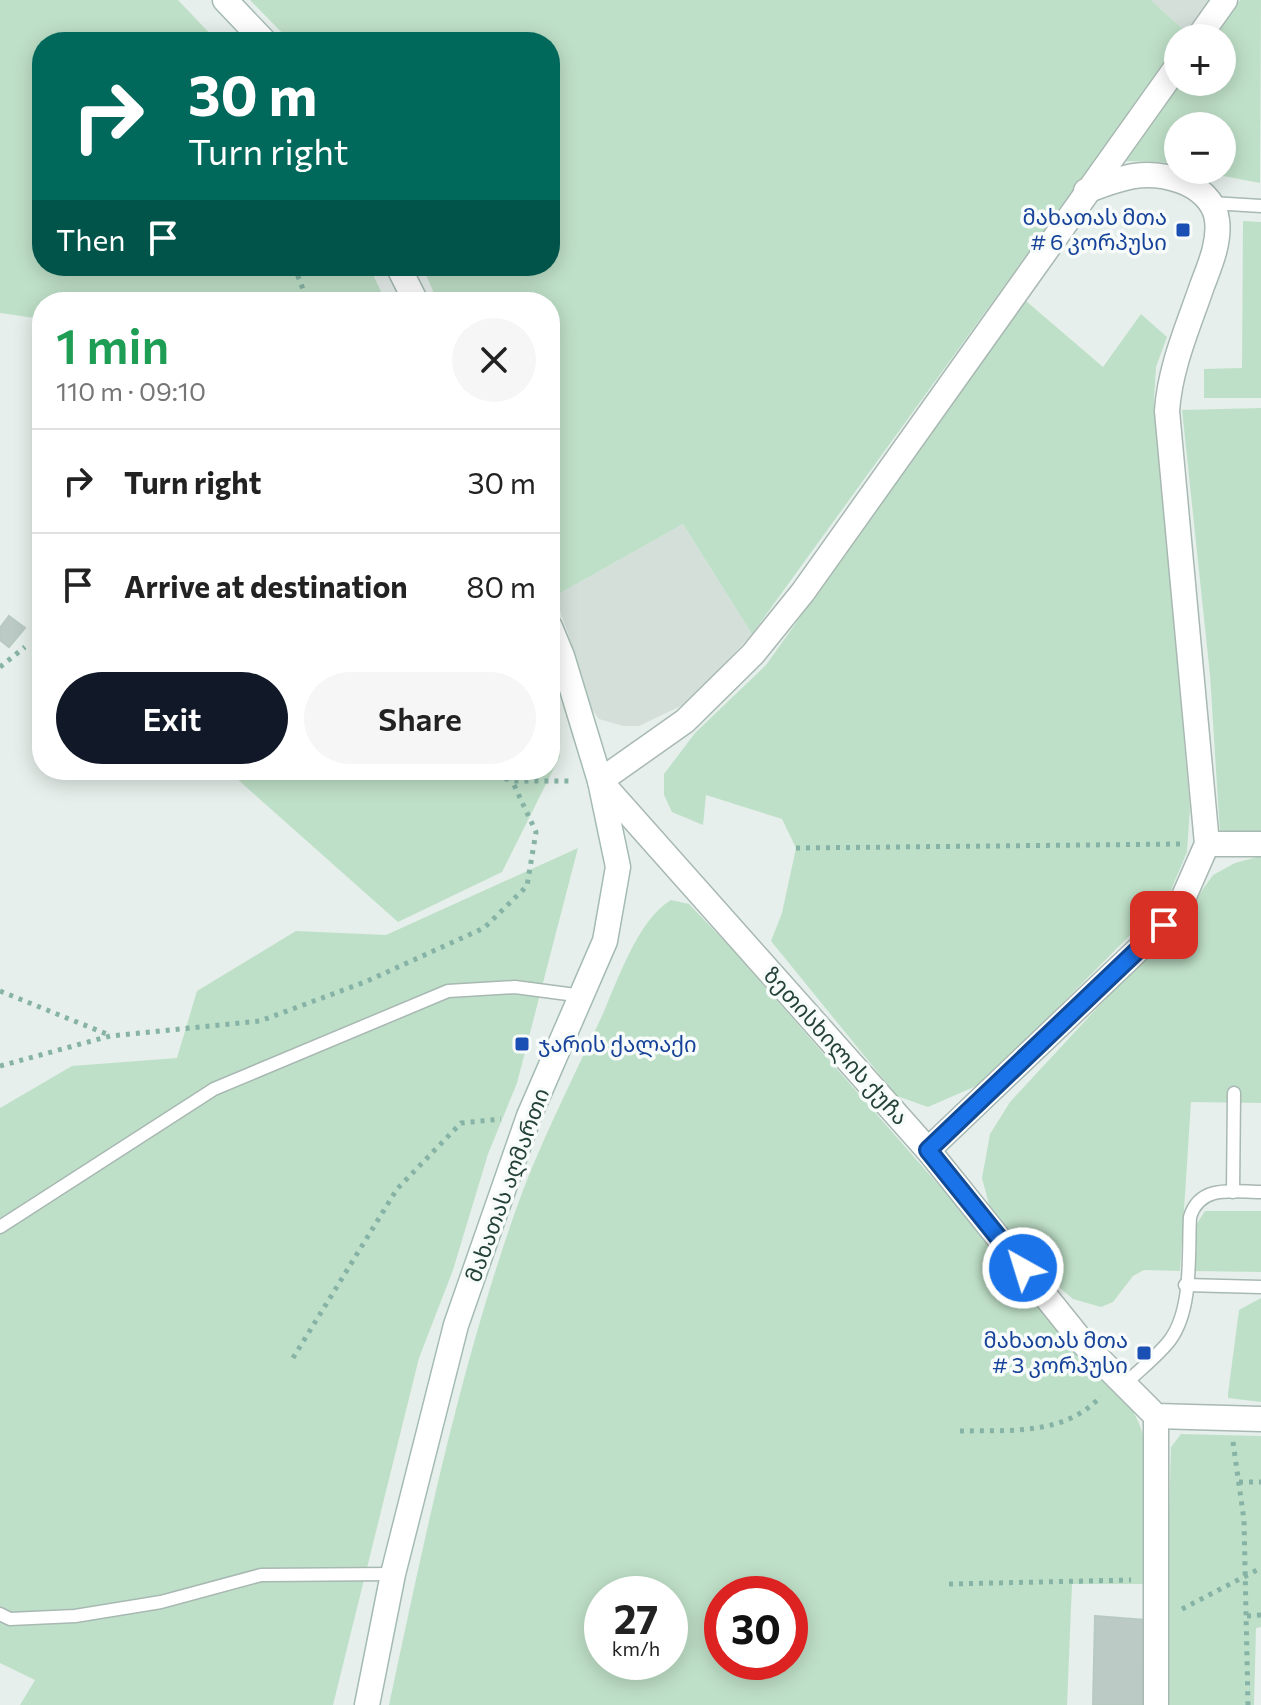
<!DOCTYPE html>
<html lang="en">
<head>
<meta charset="utf-8">
<style>
  :root { --surface:#fff; --page:#f6f6f6; --text:#222; --muted:#767676; --line:#e0e0e0; --accent:#111827 }
  body { margin:0; font-family:Commissioner,"Noto Sans Georgian",sans-serif; background:var(--page); color:var(--text); height:100vh; display:flex; flex-direction:column; font-size:30px; white-space:nowrap }
  * { box-sizing:border-box; margin:0 }
  p { font-size:26px; color:var(--muted) }
  .icon { flex:none; width:44px; height:44px; fill:none; stroke:currentColor; stroke-width:2; stroke-linecap:round; stroke-linejoin:round }
  .map { position:relative; flex:1; overflow:hidden }
  .side { position:absolute; left:32px; top:292px; width:528px; height:488px; display:flex; flex-direction:column; background:var(--surface); border-radius:32px; box-shadow:0 4px 20px #0003 }
  .side>* { flex:none }
  .banner { position:absolute; left:32px; top:32px; width:528px; height:244px; border-radius:32px; box-shadow:0 4px 20px #0003; background:#00695c; color:#fff; overflow:hidden }
  .tools { position:absolute; left:1164px; top:24px; display:grid; gap:16px }
  .tools a { display:grid; place-items:center; width:72px; height:72px; border-radius:50%; background:var(--surface); box-shadow:0 4px 20px #0003; font-size:40px }
  .speed { position:absolute; left:584px; top:1576px; display:flex; gap:16px; font-size:40px; font-weight:700; text-align:center }
  .speed>* { display:grid; place-content:center; width:104px; height:104px; border-radius:50%; background:var(--surface); box-shadow:0 4px 20px #0003; line-height:1 }
  .speed small { font-size:20px; font-weight:400 }
  .speed .limit { border:12px solid #d22; background:#fff; color:#111 }
  .pin { position:absolute; display:grid; place-items:center; width:68px; height:68px; color:#fff; margin:-34px; border-radius:16px; box-shadow:0 4px 12px #0006 }
  .me { position:absolute; width:88px; margin:-44px; rotate:321deg; stroke-linejoin:round; filter:drop-shadow(0 0 6px #0008) }
  .turn { display:flex; align-items:center; gap:28px; height:168px; padding:0 24px; font-size:36px }
  .turn .icon { width:104px; height:104px; stroke-width:2.5 }
  .turn b { display:block; font-size:56px; line-height:68px }
  .then { display:flex; align-items:center; height:76px; padding:0 24px; background:#0003; gap:16px; font-size:30px }
  .round { display:grid; place-items:center; flex:none; width:84px; height:84px; border-radius:42px; background:var(--page) }
  .summary { display:flex; align-items:center; justify-content:space-between; height:136px; padding:0 24px }
  h1 { font-size:48px; font-weight:600; line-height:60px; color:#1e9e55 }
  .cta { display:flex; gap:16px; margin-top:auto; padding:16px 24px }
  .cta a { flex:1; height:92px; border-radius:48px; background:var(--accent); color:#fff; font-size:32px; font-weight:600; line-height:92px; text-align:center }
  .cta a+a { background:var(--page); color:var(--text) }
  ul { padding:0; list-style:none }
  li { display:flex; align-items:center; gap:24px; height:104px; padding:0 24px; border-top:2px solid var(--line) }
  li div { flex:1 }
  li b { display:block; font-size:30px }
  li em { font-style:normal }
  .map>svg:first-child { display:block }
  .built { fill:#d4dfda }
  .green { fill:#bfe0c8; fill-rule:evenodd }
  .building { fill:#bbcac4; stroke:#b8c9c2; stroke-width:2 }
  .lines { fill:none; stroke-linecap:round; stroke-linejoin:round }
  .service-casing { stroke:#a8b8b2; stroke-width:15 }
  .minor-casing { stroke:#a8b8b2; stroke-width:27 }
  .secondary-casing { stroke:#a4bbb3; stroke-width:27 }
  .path { stroke:#86b3a5; stroke-width:5; stroke-dasharray:4 6; stroke-linecap:butt }
  .service { stroke:#fff; stroke-width:12 }
  .minor { stroke:#fff; stroke-width:24 }
  .secondary { stroke:#fff; stroke-width:24 }
  .route-casing { stroke:#114b97; stroke-width:20 }
  .route { stroke:#1a73e8; stroke-width:14 }
  .transit-dot { fill:#1a4fb4; stroke:#f7fbf9; stroke-width:3 }
  .labels { text-anchor:middle; stroke-width:7; stroke-linejoin:round; paint-order:stroke }
  .transit-label { font-size:22px; fill:#164399; stroke:#f7fbf9; text-anchor:end }
  .street-label { font-size:22px; fill:#24423a; stroke:#f7fbf9 }
</style>
</head>
<body>
<div class="map">
<svg width="1261" height="1705" viewBox="0 0 1261 1705">
  <rect width="100%" height="100%" fill="#e6efeb"/>
  <g class="built">
    <polygon points="1151,0 1210,0 1187,33"/>
    <polygon points="683,524 752,634 689,702 639,726 623,726 599,719 583,697 574,651 555,596"/>
  </g>
  <g class="green">
    <polygon points="0,0 178,0 218,42 42,42 42,266 369,266 386,302 42,302 42,319 0,313"/>
    <polygon points="250,0 1151,0 1187,33 1184,38 1178,38 1178,46 752,634 683,524 555,596 550,583 550,302 438,302 422,266 550,266 550,42 291,42"/>
    <polygon points="1240,0 1261,0 1260,183 1192,170 1222,170 1222,126 1178,126 1178,166 1162,162 1122,161 1180,82 1222,82 1222,38 1212,38"/>
    <polygon points="1243,221 1261,222 1261,398 1204,398 1204,369 1242,368"/>
    <polygon points="1026,301 1103,367 1141,314 1167,337 1156,367 1154,400 1190,808 1187,852 1168,897 983,1083 928,1107 897,1096 771,941 782,913 796,848 782,819 706,795 703,825 672,812 664,795 664,774 695,733 766,665"/>
    <polygon points="1261,408 1261,831 1220,833 1210,675 1182,410"/>
    <polygon points="550,716 560,756 502,872 398,922 227,770 550,770"/>
    <polygon points="578,848 517,1083 488,1154 453,1270 419,1358 333,1705 20,1705 35,1680 0,1663 0,1108 72,1066 177,1058 197,991 296,931 386,935"/>
    <polygon points="1261,856 1261,1103 1191,1102 1180,1271 1144,1270 1133,1276 1113,1302 1101,1307 1073,1299 1053,1282 990,1208 982,1178 990,1134 1010,1102 1187,911 1213,875 1235,863"/>
    <path d="M671,900L689,904L730,947L1120,1392C1134,1412 1144,1426 1145,1451L1143,1584H1072L1067,1705H389C424,1541 458,1376 513,1218C536,1150 571,1083 601,1018C617,983 637,920 671,900ZM602,1594H670V1662H602ZM722,1594H790V1662H722Z"/>
    <polygon points="1205,1211 1261,1211 1261,1272 1194,1271 1196,1225"/>
    <polygon points="1261,1298 1261,1402 1228,1398 1228,1394 1239,1310"/>
    <polygon points="1181,1434 1261,1436 1261,1627 1256,1628 1254,1705 1167,1705 1166,1618 1171,1447"/>
  </g>
  <g class="building">
    <polygon points="9,616 25,628 9,647 0,640 0,628"/>
    <polygon points="1095,1616 1145,1620 1143,1705 1093,1705"/>
  </g>
  <g class="lines">
    <defs>
      <g id="service">
        <polyline points="1212,203 1261,206"/>
        <polyline points="1233,1192 1234,1093"/>
        <polyline points="0,1227 214,1089 448,991 515,987 583,996"/>
        <polyline points="1185,1285 1261,1287"/>
        <path d="M1125,1384C1139,1370 1158,1356 1170,1340C1193,1309 1188,1254 1190,1217C1200,1184 1233,1192 1261,1192"/>
        <polyline points="0,1614 10,1619 75,1616 161,1602 261,1575 393,1574"/>
      </g>
      <g id="minor">
        <polyline points="1198,38 1225,0"/>
        <polyline points="1178,65 803,592 753,654 685,721 600,781 928,1150 1084,1344 1156,1416 1261,1419"/>
        <polyline points="1207,844 1261,844"/>
        <path d="M928,1150L1164,925L1181,903L1207,844L1167,411C1170,367 1188,327 1202,286C1210,265 1220,242 1217,220C1215,201 1198,187 1181,181C1145,168 1120,178 1086,191"/>
        <polyline points="1156,1416 1156,1705"/>
      </g>
      <g id="secondary">
        <polyline points="225,0 265,42"/>
        <polyline points="398,266 416,302"/>
        <polyline points="367,1705 393,1574 456,1325 529,1116 605,941 618,867 600,781 562,656 550,627"/>
      </g>
    </defs>
    <use href="#service" class="service-casing"/>
    <use href="#minor" class="minor-casing"/>
    <use href="#secondary" class="secondary-casing"/>
    <g class="path">
      <polyline points="294,266 308,302"/>
      <polyline points="0,667 25,647"/>
      <polyline points="476,770 513,781 574,781"/>
      <polyline points="796,848 1182,844"/>
      <polyline points="0,991 109,1035"/>
      <polyline points="0,1066 110,1036 260,1021 365,982 484,928 527,886 536,832 507,770"/>
      <polyline points="293,1358 397,1189 461,1123 501,1119"/>
      <path d="M960,1431C1009,1430 1065,1436 1101,1396"/>
      <polyline points="1233,1442 1244,1520 1248,1705"/>
      <polyline points="1239,1482 1261,1482"/>
      <polyline points="949,1584 1131,1580"/>
      <polyline points="1182,1609 1261,1568"/>
      <polyline points="1247,1616 1261,1615"/>
    </g>
    <use href="#service" class="service"/>
    <use href="#minor" class="minor"/>
    <use href="#secondary" class="secondary"/>
  </g>
  <g class="lines">
    <defs>
      <polyline id="route" points="1023,1268 928,1150 1164,925"/>
    </defs>
    <use href="#route" class="route-casing"/>
    <use href="#route" class="route"/>
  </g>
  <g class="transit-dot">
    <rect x="1175" y="222" width="16" height="16" rx="4"/>
    <rect x="514" y="1036" width="16" height="16" rx="4"/>
    <rect x="1136" y="1345" width="16" height="16" rx="4"/>
  </g>
  <g class="labels">
    <g class="transit-label">
      <text x="1167" y="225">მახათას მთა<tspan x="1167" dy="25"># 6 კორპუსი</tspan></text>
      <text x="538" y="1052" text-anchor="start">ჯარის ქალაქი</text>
      <text x="1128" y="1348">მახათას მთა<tspan x="1128" dy="25"># 3 კორპუსი</tspan></text>
    </g>
    <g class="street-label">
      <text transform="translate(836 1046) rotate(48)" y="8">ზეთისხილის ქუჩა</text>
      <text transform="translate(507 1185) rotate(-70)" y="8">მახათას აღმართი</text>
    </g>
  </g>
</svg>
<div class="tools">
<a>+</a>
<a>−</a>
</div>
<div class="speed"><div>27<small>km/h</small></div><div class="limit">30</div></div>
<div class="pin" style="left:1164px;top:925px;background:#d93025"><svg class="icon" aria-label="arrive" viewBox="0 0 24 24"><path d="M6 21V4h12l-3 4 3 4H6"/></svg></div>
<svg class="me" style="left:1023px;top:1268px" viewBox="-20 -20 40 40"><circle r="17" fill="#1a73e8" stroke="#fff" stroke-width="3"/><path d="M0-11L8 9 0 5-8 9z" fill="#fff"/></svg>
<div class="banner">
<div class="turn"><svg class="icon" aria-label="right" viewBox="0 0 24 24"><path d="M7 20v-9h11M14 6l5 5-5 5"/></svg><div><b>30 m</b>Turn right</div></div>
<div class="then">Then<svg class="icon" aria-label="arrive" viewBox="0 0 24 24"><path d="M6 21V4h12l-3 4 3 4H6"/></svg></div>
</div>
<section class="side">
<div class="summary"><div><h1>1 min</h1><p>110 m · 09:10</p></div><a class="round"><svg class="icon" aria-label="close" viewBox="0 0 24 24"><path d="M6 6l12 12M18 6L6 18"/></svg></a></div>
<ul>
<li><svg class="icon" aria-label="right" viewBox="0 0 24 24"><path d="M7 20v-9h11M14 6l5 5-5 5"/></svg><div><b>Turn right</b></div><em>30 m</em></li>
<li><svg class="icon" aria-label="arrive" viewBox="0 0 24 24"><path d="M6 21V4h12l-3 4 3 4H6"/></svg><div><b>Arrive at destination</b></div><em>80 m</em></li>
</ul>
<div class="cta"><a>Exit</a><a>Share</a></div>
</section>
</div>
</body>
</html>
